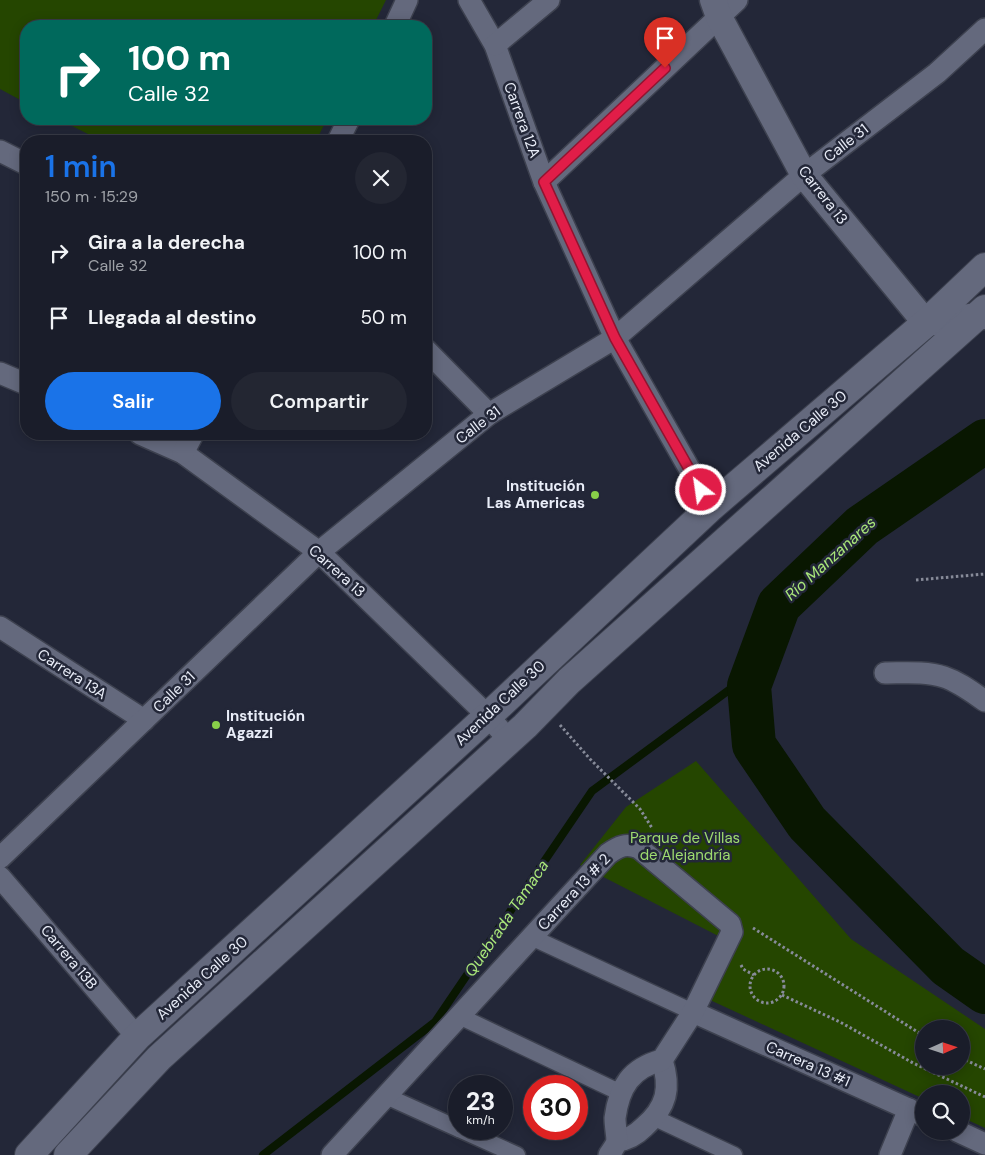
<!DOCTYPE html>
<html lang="es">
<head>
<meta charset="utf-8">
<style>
  :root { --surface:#1a1d2a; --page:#232632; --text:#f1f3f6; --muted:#9fa2a8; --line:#383b47; --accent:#1a73e8 }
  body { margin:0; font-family:"DM Sans",sans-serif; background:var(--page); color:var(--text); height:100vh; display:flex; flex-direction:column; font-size:19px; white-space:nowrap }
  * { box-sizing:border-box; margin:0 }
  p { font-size:16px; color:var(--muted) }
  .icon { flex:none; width:28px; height:28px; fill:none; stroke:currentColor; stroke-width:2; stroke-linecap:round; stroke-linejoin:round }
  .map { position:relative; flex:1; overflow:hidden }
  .side { position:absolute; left:20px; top:135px; width:412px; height:305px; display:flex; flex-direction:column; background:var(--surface); border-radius:20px; box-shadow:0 2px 12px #0003,0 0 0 1px var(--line) }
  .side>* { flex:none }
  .top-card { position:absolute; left:20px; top:20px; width:412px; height:105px; border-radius:20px; box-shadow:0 2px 12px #0003,0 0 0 1px var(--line); background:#00695c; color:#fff; overflow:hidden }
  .needle { width:32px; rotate:87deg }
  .buttons { position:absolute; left:915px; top:1020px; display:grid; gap:10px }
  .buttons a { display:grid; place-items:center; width:55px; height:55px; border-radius:50%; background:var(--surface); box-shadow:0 2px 12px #0003,0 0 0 1px var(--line); font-size:25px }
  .speed { position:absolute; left:448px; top:1075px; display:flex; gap:10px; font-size:25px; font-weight:700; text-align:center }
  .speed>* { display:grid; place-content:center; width:65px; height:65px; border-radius:50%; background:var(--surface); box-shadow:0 2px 12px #0003,0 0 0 1px var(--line); line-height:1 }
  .speed small { font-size:12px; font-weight:400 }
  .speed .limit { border:8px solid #d22; background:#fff; color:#111 }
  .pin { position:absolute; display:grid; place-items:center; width:42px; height:42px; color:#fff; margin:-51px -21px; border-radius:50% 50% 50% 0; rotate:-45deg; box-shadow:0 0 5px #0007 }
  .pin .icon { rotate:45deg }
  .me { position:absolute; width:55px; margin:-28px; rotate:330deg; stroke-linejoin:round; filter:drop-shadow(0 0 4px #0008) }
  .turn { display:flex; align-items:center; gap:18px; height:105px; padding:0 25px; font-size:22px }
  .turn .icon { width:65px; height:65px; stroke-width:2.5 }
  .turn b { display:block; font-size:35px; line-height:42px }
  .round { display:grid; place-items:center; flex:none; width:52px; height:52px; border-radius:26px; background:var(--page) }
  .headline { display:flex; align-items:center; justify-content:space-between; height:85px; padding:0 25px }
  h1 { font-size:30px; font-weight:600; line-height:38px; color:var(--accent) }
  .action { display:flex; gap:10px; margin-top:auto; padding:10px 25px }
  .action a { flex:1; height:58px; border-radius:30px; background:var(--accent); color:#fff; font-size:20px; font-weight:600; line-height:58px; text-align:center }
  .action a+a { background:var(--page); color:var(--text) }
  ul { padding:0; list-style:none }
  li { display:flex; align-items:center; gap:15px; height:65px; padding:0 25px }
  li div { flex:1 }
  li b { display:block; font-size:19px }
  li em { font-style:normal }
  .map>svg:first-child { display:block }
  .green { fill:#254600; fill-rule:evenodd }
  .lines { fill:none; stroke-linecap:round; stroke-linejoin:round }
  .stream { stroke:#091701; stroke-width:8 }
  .river { stroke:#091701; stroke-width:44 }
  .pedestrian-casing { stroke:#3d414f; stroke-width:19 }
  .minor-casing { stroke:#3d414f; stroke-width:24 }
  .tertiary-casing { stroke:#3d414f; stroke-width:29 }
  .secondary-casing { stroke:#3d414f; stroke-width:30 }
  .path { stroke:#878b99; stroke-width:3; stroke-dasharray:2.5 2.5; stroke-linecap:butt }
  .pedestrian { stroke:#64697d; stroke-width:16 }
  .minor { stroke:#64697d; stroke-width:21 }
  .tertiary { stroke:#64697d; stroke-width:26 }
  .secondary { stroke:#64697d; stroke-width:28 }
  .route-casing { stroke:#92132f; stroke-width:12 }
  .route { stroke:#e11d48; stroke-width:9 }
  .poi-dot { fill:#88cf49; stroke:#232738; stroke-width:2 }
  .labels { text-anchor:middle; stroke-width:5; stroke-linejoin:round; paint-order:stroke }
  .street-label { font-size:15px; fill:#e9edf8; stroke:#232738 }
  .poi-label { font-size:15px; font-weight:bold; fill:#e9edf8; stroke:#232738; text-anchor:end }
  .park-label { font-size:15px; fill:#9edb6f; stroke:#232738 }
  .water-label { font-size:16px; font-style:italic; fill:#a9e67a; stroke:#232738 }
</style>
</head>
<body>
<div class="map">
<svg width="985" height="1155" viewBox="0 0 985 1155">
  <rect width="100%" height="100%" fill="#232738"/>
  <g class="green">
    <polygon points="0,0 386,0 373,26 26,26 26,103 0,89"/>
    <polygon points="58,119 327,119 316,141 102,141"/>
    <path d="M696,761L851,939L985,1029V1128L961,1117V1094H924V1099L710,1000L732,943L580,865L626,807ZM924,1029H961V1066H924Z"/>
  </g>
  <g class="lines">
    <polyline class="stream" points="263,1155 435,1022 592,791 729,690 749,686"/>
    <polyline class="river" points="985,441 862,526 779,605 749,686 754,745 807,823 948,966 985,992"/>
    <defs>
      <g id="pedestrian">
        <polyline points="531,937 693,1012"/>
        <polyline points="459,1016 621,1093"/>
        <polyline points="386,1096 459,1129"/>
        <polyline points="655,1118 734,1155"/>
        <polyline points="459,1129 517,1155"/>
      </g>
      <g id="minor">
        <polyline points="469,0 495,45 544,182 615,338 711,507"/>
        <polyline points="395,26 407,0"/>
        <polyline points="495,45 549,0"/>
        <polyline points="338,141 349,119"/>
        <polyline points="0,151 26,164"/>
        <polyline points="544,182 737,0"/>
        <polyline points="426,350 489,414"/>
        <polyline points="0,373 26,384"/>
        <polyline points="140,434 183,453 319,552 488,716 509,740"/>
        <polyline points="183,453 193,434"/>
        <polyline points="0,627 144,720"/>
        <path d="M885,673C904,673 925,671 944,677C959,682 972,692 985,701"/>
        <polyline points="0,858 319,552 489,414 615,338 804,175 937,73 985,29"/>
        <polyline points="0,877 137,1037"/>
        <polyline points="693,1012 924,1116"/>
        <polyline points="957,1131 985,1144"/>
        <path d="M617,1141C627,1140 637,1134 644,1127C667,1107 671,1088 662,1060"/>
        <path d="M332,1155L608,854C619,846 626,843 639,848L730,924L732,932L693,1012L662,1060C631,1068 619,1087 615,1118C615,1126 617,1136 617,1141C616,1145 611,1152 609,1155"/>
        <polyline points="890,1155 909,1109"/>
      </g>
      <polyline id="tertiary" points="713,0 719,17 804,175 926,323 978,316 985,316"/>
      <g id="secondary">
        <polyline points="29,1155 137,1037 488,716 711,507 926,323 985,267"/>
        <polyline points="68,1155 159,1058 525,726 569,681 985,309"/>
      </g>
    </defs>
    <use href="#pedestrian" class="pedestrian-casing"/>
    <use href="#minor" class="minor-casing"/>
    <use href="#tertiary" class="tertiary-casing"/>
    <use href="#secondary" class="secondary-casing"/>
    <g class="path">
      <polyline points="916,580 985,574"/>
      <polyline points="560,725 590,759 640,809 652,828"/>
      <polyline points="753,928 924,1036"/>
      <polyline points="741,965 743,969 754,975"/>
      <circle cx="767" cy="986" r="17"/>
      <polyline points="782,995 840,1022 913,1063 985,1097"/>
      <polyline points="961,1058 985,1069"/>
    </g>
    <use href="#pedestrian" class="pedestrian"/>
    <use href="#minor" class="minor"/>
    <use href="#tertiary" class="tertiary"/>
    <use href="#secondary" class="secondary"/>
  </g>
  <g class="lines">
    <defs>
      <polyline id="route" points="665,68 544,182 615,338 701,490"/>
    </defs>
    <use href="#route" class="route-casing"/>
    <use href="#route" class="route"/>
  </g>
  <g class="poi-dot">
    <circle cx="595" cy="495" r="5"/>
    <circle cx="216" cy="725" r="5"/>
  </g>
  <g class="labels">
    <g class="street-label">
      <text transform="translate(522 120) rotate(70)" y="5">Carrera 12A</text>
      <text transform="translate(846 143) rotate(-38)" y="5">Calle 31</text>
      <text transform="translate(823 195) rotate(52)" y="5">Carrera 13</text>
      <text transform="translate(478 425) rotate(-37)" y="5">Calle 31</text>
      <text transform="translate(800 431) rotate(-40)" y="5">Avenida Calle 30</text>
      <text transform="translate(337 571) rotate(42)" y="5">Carrera 13</text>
      <text transform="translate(72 674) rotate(33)" y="5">Carrera 13A</text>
      <text transform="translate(174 692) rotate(-44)" y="5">Calle 31</text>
      <text transform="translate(500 703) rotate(-43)" y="5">Avenida Calle 30</text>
      <text transform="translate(574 892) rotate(-47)" y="5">Carrera 13 # 2</text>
      <text transform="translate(69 957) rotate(50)" y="5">Carrera 13B</text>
      <text transform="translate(202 978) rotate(-42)" y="5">Avenida Calle 30</text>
      <text transform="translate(808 1064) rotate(24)" y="5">Carrera 13 #1</text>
    </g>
    <g class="poi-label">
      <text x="585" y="491">Institución<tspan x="585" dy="17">Las Americas</tspan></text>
      <text x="226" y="721" text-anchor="start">Institución<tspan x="226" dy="17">Agazzi</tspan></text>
    </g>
    <g class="park-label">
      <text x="685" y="843">Parque de Villas<tspan x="685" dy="17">de Alejandría</tspan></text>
    </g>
    <g class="water-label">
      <text transform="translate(830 558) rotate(-42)" y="6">Río Manzanares</text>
      <text transform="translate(506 918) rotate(-56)" y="6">Quebrada Tamaca</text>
    </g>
  </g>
</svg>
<div class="buttons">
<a><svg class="needle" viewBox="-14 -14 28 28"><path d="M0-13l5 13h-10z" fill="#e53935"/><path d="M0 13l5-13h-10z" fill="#9fa2a8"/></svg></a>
<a><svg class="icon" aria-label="search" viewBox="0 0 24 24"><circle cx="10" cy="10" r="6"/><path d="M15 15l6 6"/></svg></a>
</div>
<div class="speed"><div>23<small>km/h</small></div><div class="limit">30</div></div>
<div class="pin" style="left:665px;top:68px;background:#d93025"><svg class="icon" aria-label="arrive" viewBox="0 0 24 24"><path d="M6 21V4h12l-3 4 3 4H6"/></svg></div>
<svg class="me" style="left:701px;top:490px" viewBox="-20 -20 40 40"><circle r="17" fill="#e11d48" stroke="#fff" stroke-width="3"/><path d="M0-11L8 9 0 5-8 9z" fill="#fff"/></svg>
<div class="top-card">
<div class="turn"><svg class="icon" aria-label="right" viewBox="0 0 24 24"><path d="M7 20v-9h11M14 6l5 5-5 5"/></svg><div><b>100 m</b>Calle 32</div></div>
</div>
<section class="side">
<div class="headline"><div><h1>1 min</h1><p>150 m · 15:29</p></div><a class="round"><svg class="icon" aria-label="close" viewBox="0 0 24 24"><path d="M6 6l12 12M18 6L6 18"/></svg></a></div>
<ul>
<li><svg class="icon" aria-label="right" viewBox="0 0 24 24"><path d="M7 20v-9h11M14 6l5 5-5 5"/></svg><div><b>Gira a la derecha</b><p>Calle 32</p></div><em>100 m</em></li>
<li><svg class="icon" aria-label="arrive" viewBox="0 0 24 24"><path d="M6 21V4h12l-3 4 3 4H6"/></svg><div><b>Llegada al destino</b></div><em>50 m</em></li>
</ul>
<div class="action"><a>Salir</a><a>Compartir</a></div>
</section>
</div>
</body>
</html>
